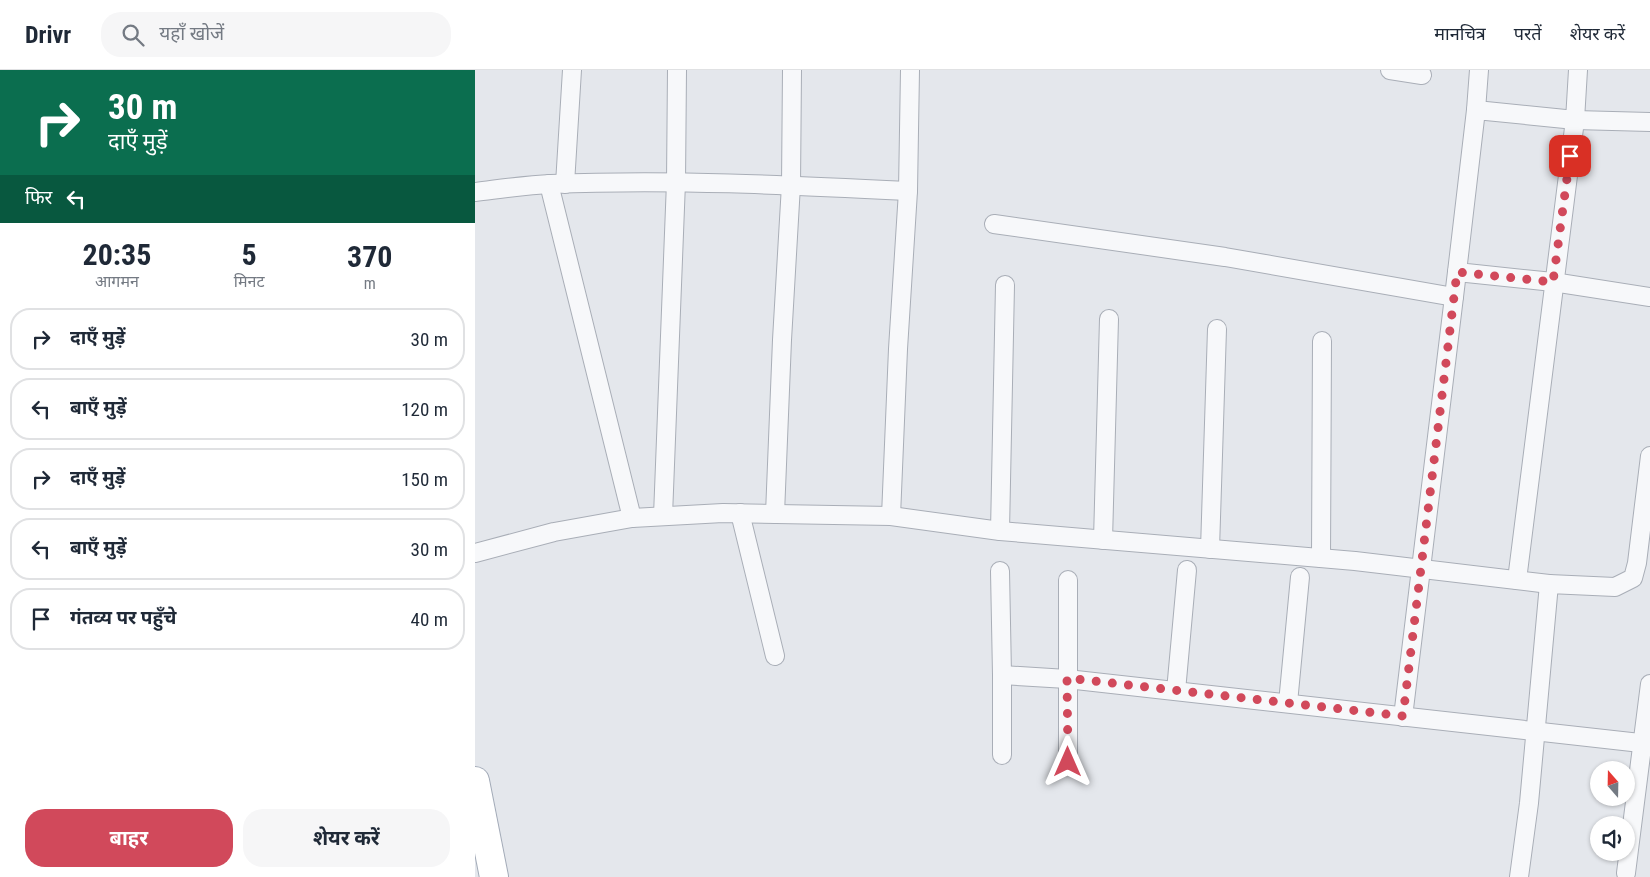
<!DOCTYPE html>
<html lang="hi">
<head>
<meta charset="utf-8">
<style>
  :root { --surface:#fff; --page:#f6f6f7; --text:#1f2937; --muted:#747a83; --line:#e0e1e3; --accent:#d1495b }
  body { margin:0; font-family:"Roboto Condensed","Noto Sans Devanagari",sans-serif; background:var(--page); color:var(--text); height:100vh; display:flex; flex-direction:column; font-size:19px; white-space:nowrap }
  * { box-sizing:border-box; margin:0 }
  p { font-size:16px; color:var(--muted) }
  .icon { flex:none; width:28px; height:28px; fill:none; stroke:currentColor; stroke-width:2; stroke-linecap:round; stroke-linejoin:round }
  .map { position:relative; flex:1; overflow:hidden }
  .details { display:flex; flex-direction:column; background:var(--surface); width:475px }
  .details>* { flex:none }
  .banner { background:#0b6e4f; color:#fff; overflow:hidden }
  .needle { width:32px; rotate:340deg }
  .buttons { position:absolute; left:1115px; top:691px; display:grid; gap:10px }
  .buttons a { display:grid; place-items:center; width:45px; height:45px; border-radius:50%; background:var(--surface); box-shadow:0 1px 4px #0004; font-size:25px }
  .pin { position:absolute; display:grid; place-items:center; width:42px; height:42px; color:#fff; margin:-21px; border-radius:10px; box-shadow:0 2px 8px #0006 }
  .me { position:absolute; width:55px; margin:-28px; rotate:0deg; stroke-linejoin:round; filter:drop-shadow(0 0 4px #0008) }
  .turn { display:flex; align-items:center; gap:18px; height:105px; padding:0 25px; font-size:22px }
  .turn .icon { width:65px; height:65px; stroke-width:2.5 }
  .turn b { display:block; font-size:35px; line-height:42px }
  .then { display:flex; align-items:center; height:48px; padding:0 25px; background:#0003; gap:10px; font-size:19px }
  .eta { display:flex; justify-content:space-evenly; align-items:center; height:85px; text-align:center }
  .eta b { font-size:30px; font-weight:700; line-height:35px }
  .button { display:flex; gap:10px; margin-top:auto; padding:10px 25px }
  .button a { flex:1; height:58px; border-radius:20px; background:var(--accent); color:#fff; font-size:20px; font-weight:700; line-height:58px; text-align:center }
  .button a+a { background:var(--page); color:var(--text) }
  ul { padding:0; list-style:none }
  li { display:flex; align-items:center; gap:15px; height:62px; margin:0 10px 8px; padding:0 15px; border:2px solid var(--line); border-radius:20px }
  li div { flex:1 }
  li b { display:block; font-size:19px }
  li em { font-style:normal }
  header { display:flex; align-items:center; gap:30px; box-sizing:border-box; height:70px; padding:0 25px; background:var(--surface); border-bottom:1px solid var(--line) }
  header strong { font-size:24px }
  nav { display:flex; gap:28px; margin-inline-start:auto; font-size:18px }
  .search { width:350px; height:45px; background:var(--page); display:flex; align-items:center; gap:12px; box-sizing:border-box; padding:0 18px; border-radius:20px; color:var(--muted); font-size:19px }
  main { display:flex; flex:1; min-height:0 }
  .map>svg:first-child { display:block }
  .lines { fill:none; stroke-linecap:round; stroke-linejoin:round }
  .minor-casing { stroke:#a9aeb7; stroke-width:20 }
  .primary-casing { stroke:#a3abb8; stroke-width:30 }
  .minor { stroke:#f7f8fa; stroke-width:18 }
  .primary { stroke:#fff; stroke-width:28 }
  .route { stroke:#d1495b; stroke-width:9; stroke-dasharray:0 16.2 }
</style>
</head>
<body>
<header>
<strong>Drivr</strong>
<div class="search"><svg class="icon" aria-label="search" viewBox="0 0 24 24"><circle cx="10" cy="10" r="6"/><path d="M15 15l6 6"/></svg>यहाँ खोजें</div>
<nav><a>मानचित्र</a><a>परतें</a><a>शेयर करें</a></nav>
</header>
<main>
<section class="details">
<div class="banner">
<div class="turn"><svg class="icon" aria-label="right" viewBox="0 0 24 24"><path d="M7 20v-9h11M14 6l5 5-5 5"/></svg><div><b>30 m</b>दाएँ मुड़ें</div></div>
<div class="then">फिर<svg class="icon" aria-label="left" viewBox="0 0 24 24"><path d="M17 20v-9H6M10 6l-5 5 5 5"/></svg></div>
</div>
<div class="eta">
<div><b>20:35</b><p>आगमन</p></div>
<div><b>5</b><p>मिनट</p></div>
<div><b>370</b><p>m</p></div>
</div>
<ul>
<li><svg class="icon" aria-label="right" viewBox="0 0 24 24"><path d="M7 20v-9h11M14 6l5 5-5 5"/></svg><div><b>दाएँ मुड़ें</b></div><em>30 m</em></li>
<li><svg class="icon" aria-label="left" viewBox="0 0 24 24"><path d="M17 20v-9H6M10 6l-5 5 5 5"/></svg><div><b>बाएँ मुड़ें</b></div><em>120 m</em></li>
<li><svg class="icon" aria-label="right" viewBox="0 0 24 24"><path d="M7 20v-9h11M14 6l5 5-5 5"/></svg><div><b>दाएँ मुड़ें</b></div><em>150 m</em></li>
<li><svg class="icon" aria-label="left" viewBox="0 0 24 24"><path d="M17 20v-9H6M10 6l-5 5 5 5"/></svg><div><b>बाएँ मुड़ें</b></div><em>30 m</em></li>
<li><svg class="icon" aria-label="arrive" viewBox="0 0 24 24"><path d="M6 21V4h12l-3 4 3 4H6"/></svg><div><b>गंतव्य पर पहुँचे</b></div><em>40 m</em></li>
</ul>
<div class="button"><a>बाहर</a><a>शेयर करें</a></div>
</section>
<div class="map">
<svg width="1175" height="807" viewBox="0 0 1175 807">
  <rect width="100%" height="100%" fill="#e4e7ec"/>
  <g class="lines">
    <defs>
      <g id="minor">
        <polyline points="915,0 947,5"/>
        <polyline points="1103,0 1100,50 1001,40 982,202 1078,212 1175,227"/>
        <polyline points="1001,40 1004,0"/>
        <polyline points="74,114 157,448"/>
        <polyline points="90,114 97,0"/>
        <path d="M0,122C25,119 51,115 76,114C195,109 314,115 433,121"/>
        <polyline points="519,154 750,187 979,227"/>
        <polyline points="265,443 300,586"/>
        <polyline points="300,444 307,270 316,115 317,0"/>
        <polyline points="188,446 201,112 202,0"/>
        <polyline points="416,446 423,279 433,121 435,0"/>
        <polyline points="525,461 530,215"/>
        <polyline points="628,470 634,249"/>
        <polyline points="735,479 742,259"/>
        <polyline points="0,483 79,462 157,448 248,443 416,446 525,461 880,491 1074,514"/>
        <polyline points="846,488 847,271"/>
        <polyline points="525,501 527,605 527,685"/>
        <polyline points="593,510 593,692"/>
        <polyline points="1042,510 1100,50 1175,52"/>
        <polyline points="527,605 592,609 1175,674"/>
        <polyline points="701,621 712,500"/>
        <polyline points="813,633 825,507"/>
        <polyline points="928,647 982,202"/>
        <polyline points="1151,803 1175,614"/>
        <polyline points="1044,807 1054,733 1074,514 1140,517 1158,508 1162,493 1175,386"/>
      </g>
      <polyline id="primary" points="0,711 19,807"/>
    </defs>
    <use href="#minor" class="minor-casing"/>
    <use href="#primary" class="primary-casing"/>
    <use href="#minor" class="minor"/>
    <use href="#primary" class="primary"/>
  </g>
  <g class="lines">
    <polyline class="route" points="593,692 592,608 928,646 982,202 1078,212 1095,86"/>
  </g>
</svg>
<div class="buttons">
<a><svg class="needle" viewBox="-14 -14 28 28"><path d="M0-13l5 13h-10z" fill="#e53935"/><path d="M0 13l5-13h-10z" fill="#747a83"/></svg></a>
<a><svg class="icon" aria-label="sound" viewBox="0 0 24 24"><path d="M4 9h4l5-4v14l-5-4H4zM17 9q2 3 0 6"/></svg></a>
</div>
<div class="pin" style="left:1095px;top:86px;background:#d93025"><svg class="icon" aria-label="arrive" viewBox="0 0 24 24"><path d="M6 21V4h12l-3 4 3 4H6"/></svg></div>
<svg class="me" style="left:593px;top:692px" viewBox="-20 -20 40 40"><path d="M0-17L14 15 0 8-14 15z" fill="#d1495b" stroke="#fff" stroke-width="4"/></svg>
</div>
</main>
</body>
</html>
